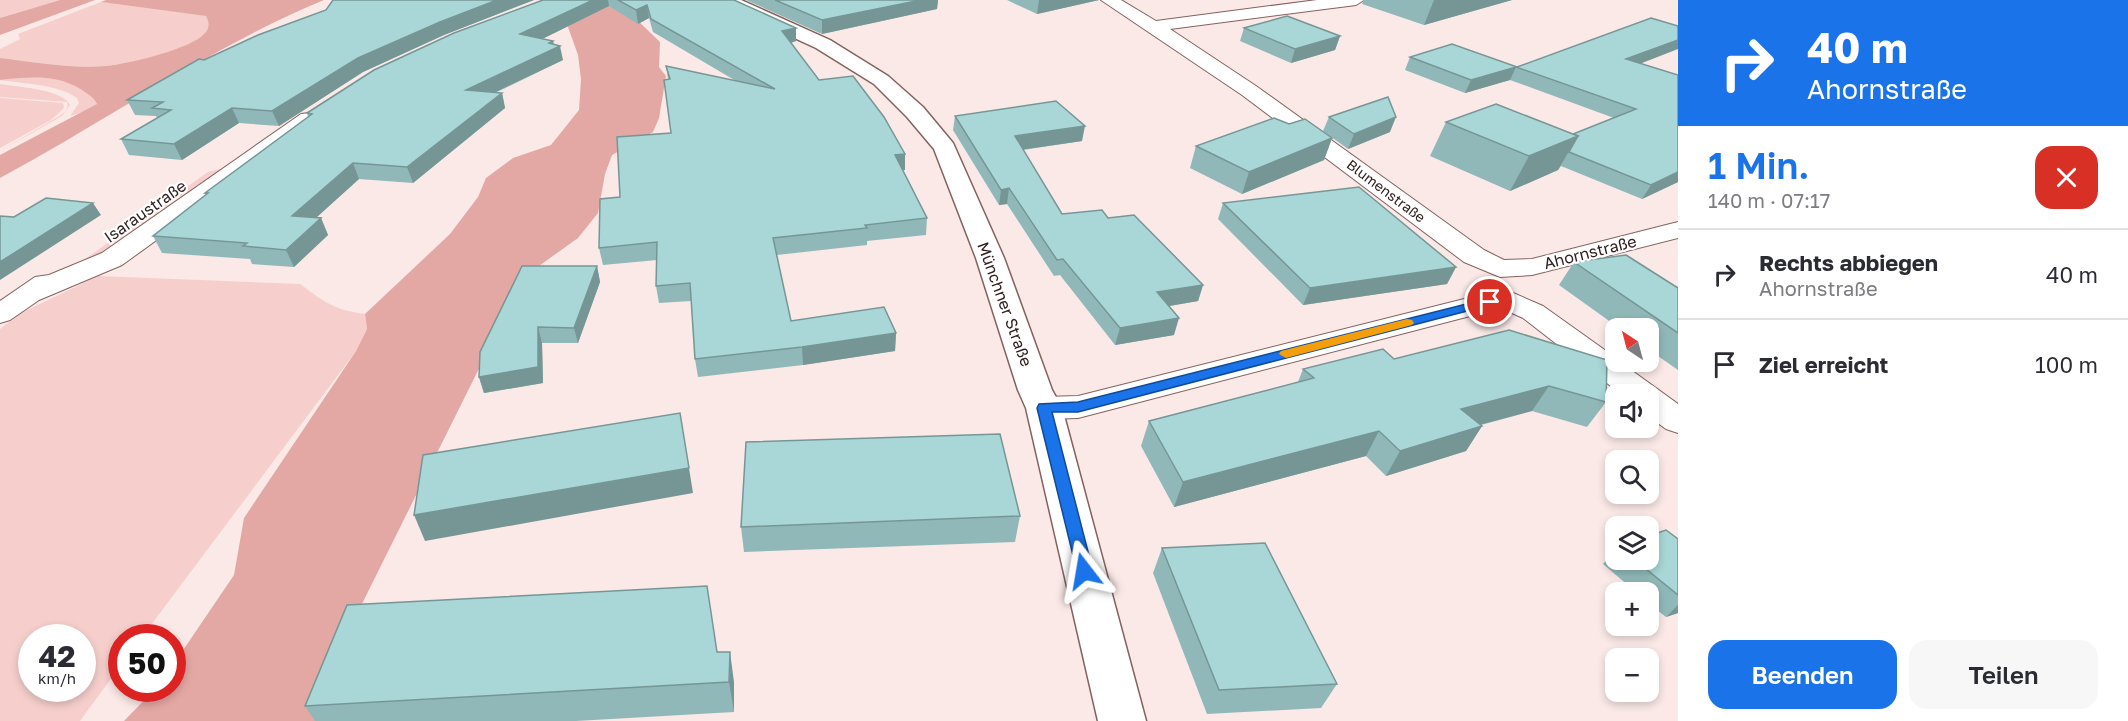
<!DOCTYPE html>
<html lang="de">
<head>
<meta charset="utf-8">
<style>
  :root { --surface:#fff; --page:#f7f7f7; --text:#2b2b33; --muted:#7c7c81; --line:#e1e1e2; --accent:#1a73e8 }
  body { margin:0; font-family:"Golos Text",sans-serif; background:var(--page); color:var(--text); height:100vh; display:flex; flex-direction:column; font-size:22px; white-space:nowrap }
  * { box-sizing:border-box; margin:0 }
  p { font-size:20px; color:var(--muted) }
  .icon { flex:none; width:33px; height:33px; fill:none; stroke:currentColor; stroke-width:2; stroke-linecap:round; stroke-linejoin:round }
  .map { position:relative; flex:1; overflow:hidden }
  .side { display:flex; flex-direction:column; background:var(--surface); width:450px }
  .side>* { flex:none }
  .hud { background:#1a73e8; color:#fff; overflow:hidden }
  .needle { width:39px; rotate:324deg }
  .buttons { position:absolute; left:1605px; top:318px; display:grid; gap:12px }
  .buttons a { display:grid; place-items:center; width:54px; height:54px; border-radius:12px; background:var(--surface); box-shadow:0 3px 9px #0003; font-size:30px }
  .speed { position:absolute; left:18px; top:624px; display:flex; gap:12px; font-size:30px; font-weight:700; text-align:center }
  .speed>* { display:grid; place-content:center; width:78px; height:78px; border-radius:50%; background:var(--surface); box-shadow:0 3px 9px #0003; line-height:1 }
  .speed small { font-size:15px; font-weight:400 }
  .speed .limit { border:9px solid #d22; background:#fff; color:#111 }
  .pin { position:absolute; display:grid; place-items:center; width:51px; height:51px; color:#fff; margin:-26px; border:3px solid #fff; border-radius:50%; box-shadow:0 2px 6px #0007 }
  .me { position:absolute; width:66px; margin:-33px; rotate:346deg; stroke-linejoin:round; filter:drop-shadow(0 0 4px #0008) }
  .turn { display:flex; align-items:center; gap:21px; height:126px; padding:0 30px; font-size:27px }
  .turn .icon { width:78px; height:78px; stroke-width:2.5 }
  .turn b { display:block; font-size:42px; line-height:51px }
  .round { display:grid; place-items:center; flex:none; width:63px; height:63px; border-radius:18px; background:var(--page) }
  .overview { display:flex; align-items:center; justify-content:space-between; height:102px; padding:0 30px }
  h1 { font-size:36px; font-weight:600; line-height:45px; color:var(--accent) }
  .primary-button { display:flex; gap:12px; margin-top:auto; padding:12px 30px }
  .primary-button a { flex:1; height:69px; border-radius:18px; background:var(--accent); color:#fff; font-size:24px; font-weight:600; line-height:69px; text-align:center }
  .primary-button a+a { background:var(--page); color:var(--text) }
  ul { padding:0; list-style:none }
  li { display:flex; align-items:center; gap:18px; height:90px; padding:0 30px; border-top:2px solid var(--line) }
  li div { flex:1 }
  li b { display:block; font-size:22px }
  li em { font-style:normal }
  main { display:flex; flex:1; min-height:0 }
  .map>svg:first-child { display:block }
  .green { fill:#f6cfcc; fill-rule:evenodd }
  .forest { fill:#e3a8a4 }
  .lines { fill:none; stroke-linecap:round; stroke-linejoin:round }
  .minor-casing { stroke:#85615e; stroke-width:2 }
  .secondary-casing { stroke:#85615e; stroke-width:3 }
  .minor { fill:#fff; fill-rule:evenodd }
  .secondary { fill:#fff; fill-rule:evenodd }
  .wall { fill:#91b8b8 }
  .shaded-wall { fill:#769696 }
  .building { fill:#a9d6d6; stroke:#769696; stroke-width:1.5 }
  .route { fill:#1a73e8; stroke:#114b97; stroke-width:1.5 }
  .slow { fill:#f59e0b }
  .labels { text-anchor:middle; stroke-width:4.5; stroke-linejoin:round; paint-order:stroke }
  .far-street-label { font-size:14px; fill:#30201f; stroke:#fff }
  .street-label { font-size:16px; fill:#30201f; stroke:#fff }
</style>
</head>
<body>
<main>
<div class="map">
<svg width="1678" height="721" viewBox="0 0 1678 721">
  <rect width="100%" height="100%" fill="#fae9e7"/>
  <g class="green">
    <polygon points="0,0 60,0 0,18"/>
    <path d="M101,2L207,16C209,22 210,28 205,33C192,50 128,64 106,66C71,69 34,62 0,58V49L20,39L18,34Z"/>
    <path d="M23,77C47,77 84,79 97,104L87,111L70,116L79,103L77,98C57,84 25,84 0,80Z"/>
    <path d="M0,84C17,87 63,89 70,105L62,116L0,151L61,115C65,112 69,108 67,102L0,97Z"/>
    <polygon points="0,98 63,103 64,108 51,120 0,148"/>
    <polygon points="224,168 224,173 109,255 81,262 208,172"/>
    <path d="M98,276L300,284C324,302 335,310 365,314L367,329L356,351L142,637L122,638L121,665L80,721H0V329L21,313ZM32,638H82V688H32Z"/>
  </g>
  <g class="forest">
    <polygon points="60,0 95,0 0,35 0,18"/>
    <path d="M106,0H324C210,47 108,120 0,178V155L97,104C93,96 86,93 79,88C54,74 28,77 0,80V58C34,62 71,69 106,66C127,64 192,49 205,33C210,28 209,21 206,16L101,2Z"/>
    <polygon points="595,0 633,16 660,42 659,67 666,76 659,118 653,132 612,155 605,174 598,213 578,238 525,276 346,636 318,721 124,721 155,689 172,688 173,665 234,575 244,518 356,351 367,329 365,314 450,234 478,197 486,178 513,158 551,145 579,110 581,79 578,55 568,27 570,18"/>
  </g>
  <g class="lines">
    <defs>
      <g id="minor">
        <polygon points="1101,0 1121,0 1156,21 1317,0 1364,0 1356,5 1170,29 1256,86 1484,250 1504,260 1532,259 1678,222 1678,238 1532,275 1500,277 1464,262 1242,95"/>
        <polygon points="309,113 317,114 320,119 317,124 122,265 39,300 10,320 0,323 0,301 35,277 49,275 102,253 301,114"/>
        <polygon points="1504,289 1543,306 1616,358 1616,362 1620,362 1678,404 1678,433 1666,429 1648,416 1648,394 1621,394 1523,318 1501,308 1078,418 1044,419 1032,416 1027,408 1032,400 1044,397 1078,396"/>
      </g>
      <polygon id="secondary" points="718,0 741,0 830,40 888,76 923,107 953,143 1004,258 1052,390 1062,408 1146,721 1098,721 1026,408 1018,390 976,258 934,149 907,117 874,84 816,48 721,4"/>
    </defs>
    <use href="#minor" class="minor-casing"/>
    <use href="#secondary" class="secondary-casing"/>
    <use href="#minor" class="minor"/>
    <use href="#secondary" class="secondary"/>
  </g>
  <g class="wall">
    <polygon points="333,0 534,0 444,35 363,72 279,126 239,123 182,160 129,155 121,139 157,118 156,116 135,115 127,100 204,60 326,10"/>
    <polygon points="543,0 734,0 796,28 796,41 791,43 819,80 905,170 903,170 927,218 926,235 867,241 867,245 777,255 791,321 896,333 895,351 803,365 698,377 695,359 691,301 659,303 656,286 657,260 603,265 599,248 620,197 671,133 668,79 666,66 736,81 653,32 649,18 638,24 609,6 542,39 554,44 563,60 495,93 502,93 505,108 413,183 359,179 316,218 321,218 328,235 294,267 252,264 250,259 162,253 153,236 206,195 205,193 308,117 307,113"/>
    <polygon points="746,0 938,0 937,9 822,34"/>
    <polygon points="1007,0 1099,0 1037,14"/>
    <polygon points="1364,0 1512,0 1424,25 1362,4"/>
    <polygon points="1244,28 1340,36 1335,50 1291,63 1240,41"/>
    <polygon points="1410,57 1517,67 1641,63 1678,182 1642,199 1561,166 1558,170 1510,191 1430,156 1446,122 1573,134 1614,118 1510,80 1465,93 1405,70"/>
    <polygon points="955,116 1082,141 1023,150 1062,214 1108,218 1203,285 1198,301 1169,306 1174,335 1115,345 1060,275 1054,276 1007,204 999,205 953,130"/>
    <polygon points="1329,117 1390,132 1348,149 1323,131"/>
    <polygon points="1289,124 1332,138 1324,160 1242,194 1190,168 1196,146"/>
    <polygon points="1223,203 1456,267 1447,284 1303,305 1218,219"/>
    <polygon points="1574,262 1678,288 1678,370 1648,349 1648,328 1619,328 1559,285"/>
    <polygon points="597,266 600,282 578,343 542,343 543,383 484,393 479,377"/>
    <polygon points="1509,330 1606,402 1587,427 1532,411 1481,425 1482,426 1466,451 1386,476 1366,456 1174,507 1141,446 1149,421 1298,382 1303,369 1394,359"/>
    <polygon points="1020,516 1015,542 744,552 741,527"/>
    <polygon points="1678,539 1678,613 1666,617 1648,603 1648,592 1636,592 1603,564 1616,549 1616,560 1648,560"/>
    <polygon points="1162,548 1337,684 1321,708 1207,714 1153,573"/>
    <polygon points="717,652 734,682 734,712 576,721 315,721 305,706"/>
  </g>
  <g class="shaded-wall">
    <polygon points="497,0 534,0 444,35 363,72 279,126 272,111 358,58 440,22"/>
    <polygon points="593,0 608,0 609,6 524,48 520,34"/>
    <polygon points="921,0 938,0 937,9 822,34 822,20"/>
    <polygon points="1039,0 1099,0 1037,14"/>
    <polygon points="1434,0 1512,0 1424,25"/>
    <polygon points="647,5 649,18 638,24 636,10"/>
    <polygon points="796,28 796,41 783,45 782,31"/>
    <polygon points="1340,36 1335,50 1291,63 1295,49"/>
    <polygon points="1678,40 1678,49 1619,72 1626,59"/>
    <polygon points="553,41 555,48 560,46 563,60 470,104 466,90"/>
    <polygon points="1516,67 1510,80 1465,93 1471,80"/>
    <polygon points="502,93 505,108 413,183 407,167"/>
    <polygon points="232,108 239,123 182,160 174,144"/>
    <polygon points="1396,117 1390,132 1348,149 1354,134"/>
    <polygon points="1085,126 1082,141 1013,151 1015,136"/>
    <polygon points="1578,136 1558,170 1510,191 1529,156"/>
    <polygon points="1332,138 1324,160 1242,194 1249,172"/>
    <polygon points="905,154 905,170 895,171 895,155"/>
    <polygon points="353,163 359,179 299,233 292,216"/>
    <polygon points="1678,172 1678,182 1642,199 1651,185"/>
    <polygon points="1009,188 1007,204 999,205 1001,190"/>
    <polygon points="93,203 101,215 0,280 0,262"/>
    <polygon points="321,218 328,235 294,267 286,250"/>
    <polygon points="597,266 600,282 578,343 574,328"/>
    <polygon points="1456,267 1447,284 1303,305 1310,288"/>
    <polygon points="1203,285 1198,301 1152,309 1157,292"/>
    <polygon points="1179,318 1174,335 1115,345 1120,328"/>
    <polygon points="538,327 542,343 543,383 484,393 479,377"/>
    <polygon points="896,333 895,351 803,365 802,347"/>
    <polygon points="1549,386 1532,411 1445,434 1461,409"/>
    <polygon points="1482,426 1466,451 1386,476 1400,451"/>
    <polygon points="1379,431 1366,456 1174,507 1183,482"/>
    <polygon points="689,468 693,493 425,541 414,515"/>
    <polygon points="1678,605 1678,613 1666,617"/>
    <polygon points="730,652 734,682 734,712 729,682"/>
  </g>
  <g class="building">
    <polygon points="333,0 497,0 440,22 358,58 272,111 232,108 174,144 121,139 171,110 152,108 163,102 127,100 199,59 204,60 258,35 326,10"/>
    <polygon points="543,0 593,0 520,34 553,41 549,43 560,46 466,90 502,93 407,167 353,163 292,216 321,218 286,250 243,246 247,243 153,236 208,193 205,193 312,114 307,113 374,70 454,33"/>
    <polygon points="618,0 734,0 796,28 782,31 819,80 853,76 884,117 905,154 895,155 927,218 865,225 867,228 773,238 791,321 884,307 896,333 802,347 695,359 690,283 656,286 657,242 599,248 600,199 620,197 617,137 671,133 664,80 670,79 666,66 775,89 651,19 647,5 636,10"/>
    <polygon points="775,0 921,0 822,20"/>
    <polygon points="1287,16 1340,36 1295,49 1244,28"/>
    <polygon points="1651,18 1678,26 1678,40 1626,59 1678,75 1678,172 1651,185 1569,152 1578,136 1573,134 1636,109 1516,67 1471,80 1410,57 1452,44 1517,67"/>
    <polygon points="1388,97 1396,117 1354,134 1329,117"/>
    <polygon points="1056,101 1085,126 1015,136 1062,214 1102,210 1108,218 1134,215 1203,285 1157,292 1179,318 1120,328 1063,259 1057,260 1009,188 1001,190 955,116"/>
    <polygon points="1496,104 1578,136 1529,156 1446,122"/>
    <polygon points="1274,118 1289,124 1305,119 1332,138 1249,172 1196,146"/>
    <polygon points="1359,187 1456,267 1310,288 1223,203"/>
    <polygon points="46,198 93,203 0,262 0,216 14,217"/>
    <polygon points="1626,255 1678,288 1678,333 1574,262"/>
    <polygon points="522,266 597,266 574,328 538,327 538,367 479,377 480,352"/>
    <polygon points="1509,330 1607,360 1606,402 1549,386 1461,409 1482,426 1400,451 1379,431 1183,482 1149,421 1314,378 1303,369 1383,349 1394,359"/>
    <polygon points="680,413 689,468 414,515 423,455"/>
    <polygon points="1000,434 1020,516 741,527 746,442"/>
    <polygon points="1666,530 1678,539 1678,595 1635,560 1648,560 1648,536"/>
    <polygon points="1265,543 1337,684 1219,690 1162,548"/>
    <polygon points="707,586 717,652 730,652 729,682 305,706 347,605"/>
  </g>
  <polygon class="route" points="1490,298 1494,299 1496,302 1494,304 1078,412 1052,412 1093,571 1091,576 1084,578 1078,576 1037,408 1039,404 1078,402"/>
  <polygon class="slow" points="1407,319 1412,320 1414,323 1412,325 1286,358 1279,354 1281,351"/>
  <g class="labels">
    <g class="far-street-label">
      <text transform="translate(1386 191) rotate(37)" y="5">Blumenstraße</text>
    </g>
    <g class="street-label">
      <text transform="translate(145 211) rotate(-35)" y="6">Isaraustraße</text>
      <text transform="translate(1590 252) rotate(-14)" y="6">Ahornstraße</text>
      <text transform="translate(1005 304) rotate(70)" y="6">Münchner Straße</text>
    </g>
  </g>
</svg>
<div class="buttons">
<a><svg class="needle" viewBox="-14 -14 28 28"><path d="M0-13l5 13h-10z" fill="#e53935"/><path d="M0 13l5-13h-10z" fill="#7c7c81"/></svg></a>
<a><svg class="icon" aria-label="sound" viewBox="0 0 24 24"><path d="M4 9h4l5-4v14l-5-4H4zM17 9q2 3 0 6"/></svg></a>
<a><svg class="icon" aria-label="search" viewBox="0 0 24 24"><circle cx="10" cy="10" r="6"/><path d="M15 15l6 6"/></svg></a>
<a><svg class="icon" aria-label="layers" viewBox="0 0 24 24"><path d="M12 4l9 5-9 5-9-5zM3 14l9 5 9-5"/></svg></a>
<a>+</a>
<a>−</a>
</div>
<div class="speed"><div>42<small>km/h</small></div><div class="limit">50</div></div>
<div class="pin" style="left:1490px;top:302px;background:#d93025"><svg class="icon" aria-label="arrive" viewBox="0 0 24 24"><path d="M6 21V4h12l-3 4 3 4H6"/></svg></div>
<svg class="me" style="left:1084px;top:571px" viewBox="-20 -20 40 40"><path d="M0-17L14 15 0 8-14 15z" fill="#1a73e8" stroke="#fff" stroke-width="4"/></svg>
</div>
<section class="side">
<div class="hud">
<div class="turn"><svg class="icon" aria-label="right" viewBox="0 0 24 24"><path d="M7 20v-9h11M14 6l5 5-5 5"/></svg><div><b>40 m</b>Ahornstraße</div></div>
</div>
<div class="overview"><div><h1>1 Min.</h1><p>140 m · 07:17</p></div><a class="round" style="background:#d93025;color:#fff"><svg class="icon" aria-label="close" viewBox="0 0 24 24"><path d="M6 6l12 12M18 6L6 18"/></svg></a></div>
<ul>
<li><svg class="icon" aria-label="right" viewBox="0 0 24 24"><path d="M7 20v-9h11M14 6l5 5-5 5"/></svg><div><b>Rechts abbiegen</b><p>Ahornstraße</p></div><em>40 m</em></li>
<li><svg class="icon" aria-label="arrive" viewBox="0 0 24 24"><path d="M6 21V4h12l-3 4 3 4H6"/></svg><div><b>Ziel erreicht</b></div><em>100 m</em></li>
</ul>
<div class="primary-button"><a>Beenden</a><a>Teilen</a></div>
</section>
</main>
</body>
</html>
